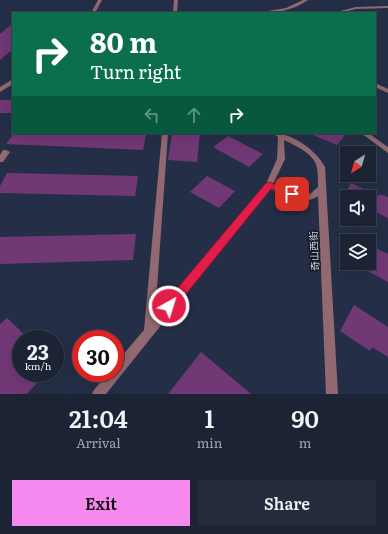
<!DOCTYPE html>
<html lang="en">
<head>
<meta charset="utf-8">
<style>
  :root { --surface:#1b2335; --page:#242b3d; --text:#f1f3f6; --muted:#a0a4ad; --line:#394050; --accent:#f589ef }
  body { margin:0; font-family:Literata,"Noto Sans SC",serif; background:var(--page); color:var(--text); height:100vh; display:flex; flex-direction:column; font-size:15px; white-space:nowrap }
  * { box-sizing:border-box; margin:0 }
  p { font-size:13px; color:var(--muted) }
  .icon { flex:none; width:22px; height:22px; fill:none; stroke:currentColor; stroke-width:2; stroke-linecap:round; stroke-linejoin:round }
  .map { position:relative; height:394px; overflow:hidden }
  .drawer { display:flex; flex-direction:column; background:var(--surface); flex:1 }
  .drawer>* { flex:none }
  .top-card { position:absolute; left:12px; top:12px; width:364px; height:122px; border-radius:0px; box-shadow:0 4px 16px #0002,0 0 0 1px var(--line); background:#0b6e4f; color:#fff; overflow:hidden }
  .needle { width:26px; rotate:217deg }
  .fabs { position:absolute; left:340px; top:146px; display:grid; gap:8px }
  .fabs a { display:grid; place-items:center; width:36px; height:36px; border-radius:0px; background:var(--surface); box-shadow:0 4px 16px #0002,0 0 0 1px var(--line); font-size:20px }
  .speed { position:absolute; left:12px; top:330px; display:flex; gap:8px; font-size:20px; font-weight:700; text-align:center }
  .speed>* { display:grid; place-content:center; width:52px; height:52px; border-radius:50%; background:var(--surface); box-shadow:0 4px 16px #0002,0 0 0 1px var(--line); line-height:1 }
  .speed small { font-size:10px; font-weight:400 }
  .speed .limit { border:6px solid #d22; background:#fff; color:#111 }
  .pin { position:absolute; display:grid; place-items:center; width:34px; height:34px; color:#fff; margin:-17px; border-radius:8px; box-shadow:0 2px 6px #0006 }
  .me { position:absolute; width:44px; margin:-22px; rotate:39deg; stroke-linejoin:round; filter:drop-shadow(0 0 3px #0008) }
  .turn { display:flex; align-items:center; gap:14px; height:84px; padding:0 12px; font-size:18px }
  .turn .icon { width:52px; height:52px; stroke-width:2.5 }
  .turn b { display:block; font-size:28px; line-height:34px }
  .lanes { display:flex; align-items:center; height:38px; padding:0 12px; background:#0003; justify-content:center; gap:20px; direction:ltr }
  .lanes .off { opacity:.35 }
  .eta { display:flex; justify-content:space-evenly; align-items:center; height:68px; text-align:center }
  .eta b { font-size:24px; font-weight:600; line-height:28px }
  .action { display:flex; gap:8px; margin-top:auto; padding:8px 12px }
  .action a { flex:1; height:46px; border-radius:0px; background:var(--accent); color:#111; font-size:16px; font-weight:600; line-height:46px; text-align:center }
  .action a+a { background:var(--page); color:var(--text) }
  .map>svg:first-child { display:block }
  .building { fill:#713876 }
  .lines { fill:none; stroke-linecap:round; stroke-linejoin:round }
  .service { fill:#926971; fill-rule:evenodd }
  .minor { fill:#926971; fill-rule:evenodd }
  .route { fill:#e11d48; stroke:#92132f }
  .labels { text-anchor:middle; stroke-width:3; stroke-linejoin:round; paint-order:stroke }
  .street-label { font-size:10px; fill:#ced6e6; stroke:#121722 }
</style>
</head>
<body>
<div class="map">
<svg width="388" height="394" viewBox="0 0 388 394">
  <rect width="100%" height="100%" fill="#242f47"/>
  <g class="building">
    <polygon points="13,23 13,49 0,60 0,34"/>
    <rect x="0" y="100" width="13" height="13"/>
    <polygon points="14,133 77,133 146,135 143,150 6,144"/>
    <polygon points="172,133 200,133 197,162 168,160"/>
    <polygon points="308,133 347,133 337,145"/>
    <polygon points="228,136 263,154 249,167 213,147"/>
    <polygon points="7,173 138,176 135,196 0,193 0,186"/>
    <polygon points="207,176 235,191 219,208 190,192"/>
    <polygon points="351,183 379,196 380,194 388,197 388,218 369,209 369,197 343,197"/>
    <polygon points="136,234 133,260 0,264 0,237"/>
    <polygon points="369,245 388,254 388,282 369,272"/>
    <polygon points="354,305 388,327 388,357 372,347 370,351 340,331"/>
    <polygon points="7,318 29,339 21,339 21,373 46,373 27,394 0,394 0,324"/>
    <polygon points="201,352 251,394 168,394"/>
  </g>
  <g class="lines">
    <g class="service">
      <polygon points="388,6 388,8 356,9 340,13 332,13 356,7"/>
      <polygon points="375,83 388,89 388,93 375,87"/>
      <polygon points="3,150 6,150 10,152 3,162 0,162 0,155"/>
    </g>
    <g class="minor">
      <polygon points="98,0 102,0 95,13 91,13"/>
      <polygon points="174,0 178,0 177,13 173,13"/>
      <path d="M303,0H308C293,11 274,13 256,13L286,8Z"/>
      <polygon points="13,79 13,84 0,92 0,87"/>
      <path d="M162,133H168L155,316L266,184L277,159L278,137L272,133C292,133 315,149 325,167L338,394H326L318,196C307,206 282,195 270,189L106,394H92L94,390L108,373H115V364L144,330ZM284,140C296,146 315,154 317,168C318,174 318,181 318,187L310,194L291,191L273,184L285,159Z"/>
      <polygon points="361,133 368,133 388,147 388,153"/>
    </g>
  </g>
  <polygon class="route" points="269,182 295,192 297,194 292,198 271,189 173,310 169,312 165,310 164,306 165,303 266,183"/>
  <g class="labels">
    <g class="street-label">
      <text transform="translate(314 251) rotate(-93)" y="4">奇山西街</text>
    </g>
  </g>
</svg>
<div class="fabs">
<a><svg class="needle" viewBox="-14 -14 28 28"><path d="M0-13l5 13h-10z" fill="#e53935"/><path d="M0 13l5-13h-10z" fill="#a0a4ad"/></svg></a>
<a><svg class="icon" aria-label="sound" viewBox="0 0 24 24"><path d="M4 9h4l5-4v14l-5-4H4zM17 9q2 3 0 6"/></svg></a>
<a><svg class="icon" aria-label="layers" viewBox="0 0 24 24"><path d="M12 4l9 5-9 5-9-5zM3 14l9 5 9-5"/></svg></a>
</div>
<div class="speed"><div>23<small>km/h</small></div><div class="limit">30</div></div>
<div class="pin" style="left:292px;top:194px;background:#d93025"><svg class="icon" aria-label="arrive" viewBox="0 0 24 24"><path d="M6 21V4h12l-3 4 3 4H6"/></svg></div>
<svg class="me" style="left:169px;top:306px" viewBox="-20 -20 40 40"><circle r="17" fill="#e11d48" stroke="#fff" stroke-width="3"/><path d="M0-11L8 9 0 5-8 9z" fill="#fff"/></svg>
<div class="top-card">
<div class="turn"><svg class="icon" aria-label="right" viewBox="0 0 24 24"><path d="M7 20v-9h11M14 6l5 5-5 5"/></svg><div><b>80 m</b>Turn right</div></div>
<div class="lanes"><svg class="icon off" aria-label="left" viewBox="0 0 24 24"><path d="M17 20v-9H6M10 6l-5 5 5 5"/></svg><svg class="icon off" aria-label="ahead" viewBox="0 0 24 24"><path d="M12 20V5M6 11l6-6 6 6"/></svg><svg class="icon" aria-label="right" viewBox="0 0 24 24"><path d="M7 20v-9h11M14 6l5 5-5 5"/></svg></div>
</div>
</div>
<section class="drawer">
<div class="eta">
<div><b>21:04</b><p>Arrival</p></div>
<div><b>1</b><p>min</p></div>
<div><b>90</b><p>m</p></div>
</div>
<div class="action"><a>Exit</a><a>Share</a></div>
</section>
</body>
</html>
